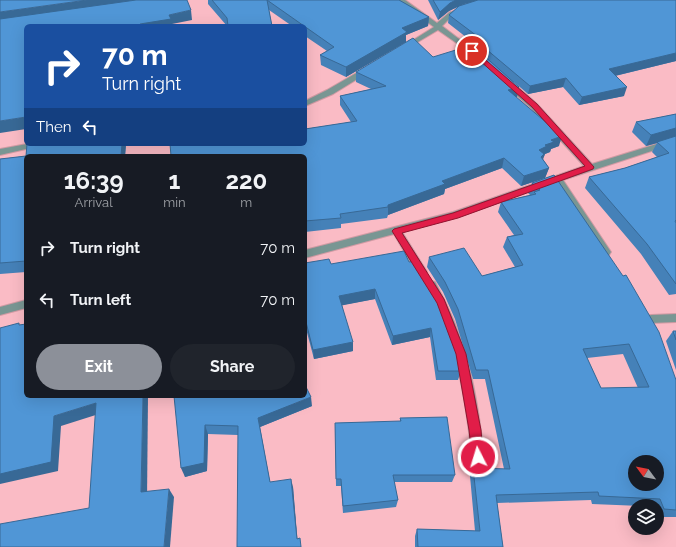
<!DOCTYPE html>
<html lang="en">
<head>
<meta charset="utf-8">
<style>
  :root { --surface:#171b24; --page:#20242c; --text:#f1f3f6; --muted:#9ea1a6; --accent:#8c9099 }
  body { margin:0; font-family:Raleway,sans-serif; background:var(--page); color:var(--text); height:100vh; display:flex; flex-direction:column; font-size:15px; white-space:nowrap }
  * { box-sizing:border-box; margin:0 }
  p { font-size:13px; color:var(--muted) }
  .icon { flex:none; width:22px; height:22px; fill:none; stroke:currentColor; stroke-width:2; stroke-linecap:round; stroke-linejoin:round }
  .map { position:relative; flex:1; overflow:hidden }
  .details { position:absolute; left:24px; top:154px; width:283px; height:244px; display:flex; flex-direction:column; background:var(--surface); border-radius:6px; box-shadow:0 4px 16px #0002 }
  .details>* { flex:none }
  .banner { position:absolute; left:24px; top:24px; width:283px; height:122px; border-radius:6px; box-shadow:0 4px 16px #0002; background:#1a4fa0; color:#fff; overflow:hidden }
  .needle { width:26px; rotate:302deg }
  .buttons { position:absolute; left:628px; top:455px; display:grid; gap:8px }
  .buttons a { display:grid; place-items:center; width:36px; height:36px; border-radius:50%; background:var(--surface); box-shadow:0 4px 16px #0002; font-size:20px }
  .pin { position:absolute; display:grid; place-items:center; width:34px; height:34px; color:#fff; margin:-17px; border:2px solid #fff; border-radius:50%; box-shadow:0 1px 4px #0007 }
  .me { position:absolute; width:44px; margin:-22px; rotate:355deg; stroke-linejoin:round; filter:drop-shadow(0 0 3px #0008) }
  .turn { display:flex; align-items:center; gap:14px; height:84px; padding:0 12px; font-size:18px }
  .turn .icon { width:52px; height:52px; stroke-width:2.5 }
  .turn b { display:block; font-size:28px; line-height:34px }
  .then { display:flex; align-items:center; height:38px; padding:0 12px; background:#0003; gap:8px; font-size:15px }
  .eta { display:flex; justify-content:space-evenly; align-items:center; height:68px; text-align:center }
  .eta b { font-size:24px; font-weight:700; line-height:28px }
  .button { display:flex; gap:8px; margin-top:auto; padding:8px 12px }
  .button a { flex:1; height:46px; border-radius:24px; background:var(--accent); color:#fff; font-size:16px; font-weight:700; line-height:46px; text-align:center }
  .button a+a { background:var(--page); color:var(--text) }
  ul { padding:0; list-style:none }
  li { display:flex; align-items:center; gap:12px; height:52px; padding:0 12px }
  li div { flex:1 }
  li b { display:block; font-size:15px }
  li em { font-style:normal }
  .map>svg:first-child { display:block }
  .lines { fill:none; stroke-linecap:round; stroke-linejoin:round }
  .street-casing { stroke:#d29ba4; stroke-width:2 }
  .street { fill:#799693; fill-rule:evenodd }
  .wall { fill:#4581b8; fill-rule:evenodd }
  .shaded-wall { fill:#386996 }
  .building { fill:#5096d6; stroke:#386996; fill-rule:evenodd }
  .route { fill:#e11d48; stroke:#92132f }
</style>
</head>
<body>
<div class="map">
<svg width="676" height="547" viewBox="0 0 676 547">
  <rect width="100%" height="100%" fill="#fabbc5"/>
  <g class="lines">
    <defs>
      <g id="street">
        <polygon points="398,0 405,0 437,23 450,12 461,10 461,12 454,14 442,26 480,55 475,56 438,30 406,49 402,49 402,47 434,27"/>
        <polygon points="365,68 368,68 372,70 333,94 305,106 305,101 327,90"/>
        <polygon points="505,81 511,81 537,104 592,164 676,138 676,143 563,180 611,252 609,255 603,255 556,182 458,217 402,232 427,272 426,275 418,275 394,234 305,258 305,250 453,212 584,166 531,108 505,85"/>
        <polygon points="27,144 43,144 39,146 0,155 0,149"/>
        <path d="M431,281L435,282C467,339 477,392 484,457L482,461L478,463L474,461L472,457C465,394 457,342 426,285L427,282Z"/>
        <polygon points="26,300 26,308 0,315 0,307"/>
        <polygon points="676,314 676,322 651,323 647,322 646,319 647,316 651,315"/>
      </g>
    </defs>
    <use href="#street" class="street-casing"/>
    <use href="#street" class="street"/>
  </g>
  <g class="wall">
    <polygon points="208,0 399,0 429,17 428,26 406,35 406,42 346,77 321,65 320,55 327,51 305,36 305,26 292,26 269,10 272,26 227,26 208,4"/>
    <path d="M428,0H676V61L615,76L624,96L579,105L563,87L528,94L514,82L517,97H516L559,146L551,149L550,152L545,154L544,156L543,157V159L549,168L545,178L521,186L502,168L445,189L444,194L388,215L387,218L341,224V228L305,232V129L351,122L340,105V96L371,89L356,82V72L433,57L479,51L480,48L448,23L449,15L459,6L449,11L438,20ZM474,1L459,6L464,4Z"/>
    <polygon points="676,114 676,294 669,295 641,254 585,188 589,177 625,168 657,157 652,152 657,143 646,146 632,132 636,122"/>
    <polygon points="27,144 126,144 125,156 26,156 26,272 0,274 0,159 26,156"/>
    <path d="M554,175L676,380V517H657V506H641L592,504L591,500L497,503L503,547H415V536L417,529L475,531L470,476L473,468L504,469L485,379H473L455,319L443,292L427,267L429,257L482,276L515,267L503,247L507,237L514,235L498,212L501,202L530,195L528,193L532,183ZM623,354L638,388H601L587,358Z"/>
    <polygon points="409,262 461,371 458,380 436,380 430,337 392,345 375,299 342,305 353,351 314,359 305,325 305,263 331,264"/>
    <polygon points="673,331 676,331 676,370 666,341"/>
    <polygon points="174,396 312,406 260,427 270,482 293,487 297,538 301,547 238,435 208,434 207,471 185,477"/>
    <polygon points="400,418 455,475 452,482 394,482 398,500 396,507 343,513 341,486 336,486 335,423 400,422"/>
  </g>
  <g class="shaded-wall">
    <polygon points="87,0 161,0 0,22 0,12"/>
    <polygon points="456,0 480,0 464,4 449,11 438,20 440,12 450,3"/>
    <polygon points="191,10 192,20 172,24 172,26 140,26 140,24 169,15"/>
    <polygon points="429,17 428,26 406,35 406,42 346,77 346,67 402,28"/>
    <polygon points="676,53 676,61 606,78 609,69"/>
    <polygon points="566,78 563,87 528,94 530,86"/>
    <polygon points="519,87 517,97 505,100 508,90"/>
    <polygon points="627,87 624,96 579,105 582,97"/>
    <polygon points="26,117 26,129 0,133 0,121"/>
    <polygon points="676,128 676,137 657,142 657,143 646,146 651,135"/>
    <polygon points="562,136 559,146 551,149 550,152 545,154 541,165 539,150 551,140"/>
    <polygon points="122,144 126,144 125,156 121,156"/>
    <polygon points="504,158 502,168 445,189 444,194 388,215 388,205 442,181"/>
    <polygon points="549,168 545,178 521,186 524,176"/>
    <polygon points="375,289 375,299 339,306 339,296"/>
    <polygon points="431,328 430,337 392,345 393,336"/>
    <polygon points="353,342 353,351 314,359 313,350"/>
    <polygon points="143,396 148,396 147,500 141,492"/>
    <polygon points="311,397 312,406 260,427 258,418"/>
    <polygon points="96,403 102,413 61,426 58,471 0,484 0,474 54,416"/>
    <polygon points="205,425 208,434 207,471 185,477 181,468"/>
    <polygon points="291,479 293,487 298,546 297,539"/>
    <polygon points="169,489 174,497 170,547 164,547"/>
  </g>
  <g class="building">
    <polygon points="0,0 87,0 0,12"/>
    <polygon points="136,0 187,0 191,10 169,15 171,19 140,24 140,26 26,26 26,117 0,121 0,19"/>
    <polygon points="212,0 267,0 272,26 228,26 227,18"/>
    <polygon points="267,0 399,0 429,17 402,28 407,32 346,67 320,55 334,47"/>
    <polygon points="433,0 456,0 450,3 440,12"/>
    <polygon points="478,0 676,0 676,53 609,69 627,87 582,97 566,78 530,86 480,44 485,42 449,15 459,6"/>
    <polygon points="413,38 433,57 472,45 519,87 508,90 562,136 551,140 554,142 545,145 547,146 539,150 544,154 541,157 549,168 524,176 504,158 442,181 445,184 388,205 388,207 340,214 341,218 305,221 305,156 171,156 170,144 305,144 305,128 305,129 357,121 340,96 386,86 356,72"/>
    <polygon points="676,114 676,128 651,135 636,122"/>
    <polygon points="676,136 676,220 675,221 676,223 676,284 647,244 589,177 625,168 669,153 657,142"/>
    <polygon points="27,144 122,144 121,156 26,156 26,261 0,263 0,159 26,156"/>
    <path d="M554,175L623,276L626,275L659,332L676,380V510L664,509L660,499L599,496L598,492L496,495L503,547H418L417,529L480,531L473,468L510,469L488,370H476L458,309L445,282L429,257L464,248L482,276L523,265L507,237L523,234L501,202L536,194L534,192L540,190L532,183ZM629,344L649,387L601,388L583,349ZM635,462H657V484H635Z"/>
    <polygon points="404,251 409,262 416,261 437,294 456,345 461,371 438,371 431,328 393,336 375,289 339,296 353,342 313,350 305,318 305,263 329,259 331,264"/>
    <polygon points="19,323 19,325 26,324 26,396 143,396 141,492 169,489 164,547 0,547 0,524 89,508 96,403 54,416 51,462 0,474 0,328"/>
    <polygon points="673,331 676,331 676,340"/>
    <polygon points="305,385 311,397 258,418 270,482 291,479 297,539 300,538 301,547 237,547 238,426 205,425 204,463 181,468 174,396 305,396"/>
    <polygon points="447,417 455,475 393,475 398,500 343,506 341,479 336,479 335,423 401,421 400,418"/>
  </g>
  <polygon class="route" points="470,50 474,50 537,104 594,167 593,169 458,218 402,233 444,299 466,354 481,430 483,457 482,461 478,463 473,461 472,457 469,430 456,354 437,303 392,231 394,229 453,213 585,166 532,107 470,52"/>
</svg>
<div class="buttons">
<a><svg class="needle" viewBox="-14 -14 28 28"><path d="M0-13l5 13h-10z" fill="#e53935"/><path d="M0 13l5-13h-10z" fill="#9ea1a6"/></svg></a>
<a><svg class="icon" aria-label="layers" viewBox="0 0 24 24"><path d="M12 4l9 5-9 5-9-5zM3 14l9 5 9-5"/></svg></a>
</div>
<div class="pin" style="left:472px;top:51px;background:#d93025"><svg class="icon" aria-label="arrive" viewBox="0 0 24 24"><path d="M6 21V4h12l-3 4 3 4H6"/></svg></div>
<svg class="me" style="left:478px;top:457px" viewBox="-20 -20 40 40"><circle r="17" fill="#e11d48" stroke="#fff" stroke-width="3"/><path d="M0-11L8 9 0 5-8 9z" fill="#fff"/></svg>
<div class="banner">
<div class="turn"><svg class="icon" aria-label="right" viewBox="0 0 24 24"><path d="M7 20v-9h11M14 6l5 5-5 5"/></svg><div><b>70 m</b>Turn right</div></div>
<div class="then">Then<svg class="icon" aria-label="left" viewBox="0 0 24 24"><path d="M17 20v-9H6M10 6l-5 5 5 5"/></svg></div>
</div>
<section class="details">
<div class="eta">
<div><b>16:39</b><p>Arrival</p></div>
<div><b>1</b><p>min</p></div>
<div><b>220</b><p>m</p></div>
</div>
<ul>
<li><svg class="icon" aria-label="right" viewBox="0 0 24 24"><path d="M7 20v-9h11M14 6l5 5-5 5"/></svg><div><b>Turn right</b></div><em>70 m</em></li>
<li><svg class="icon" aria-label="left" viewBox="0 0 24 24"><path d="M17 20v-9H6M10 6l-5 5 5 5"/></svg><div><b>Turn left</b></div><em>70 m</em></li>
</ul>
<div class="button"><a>Exit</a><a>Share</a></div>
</section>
</div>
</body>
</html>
